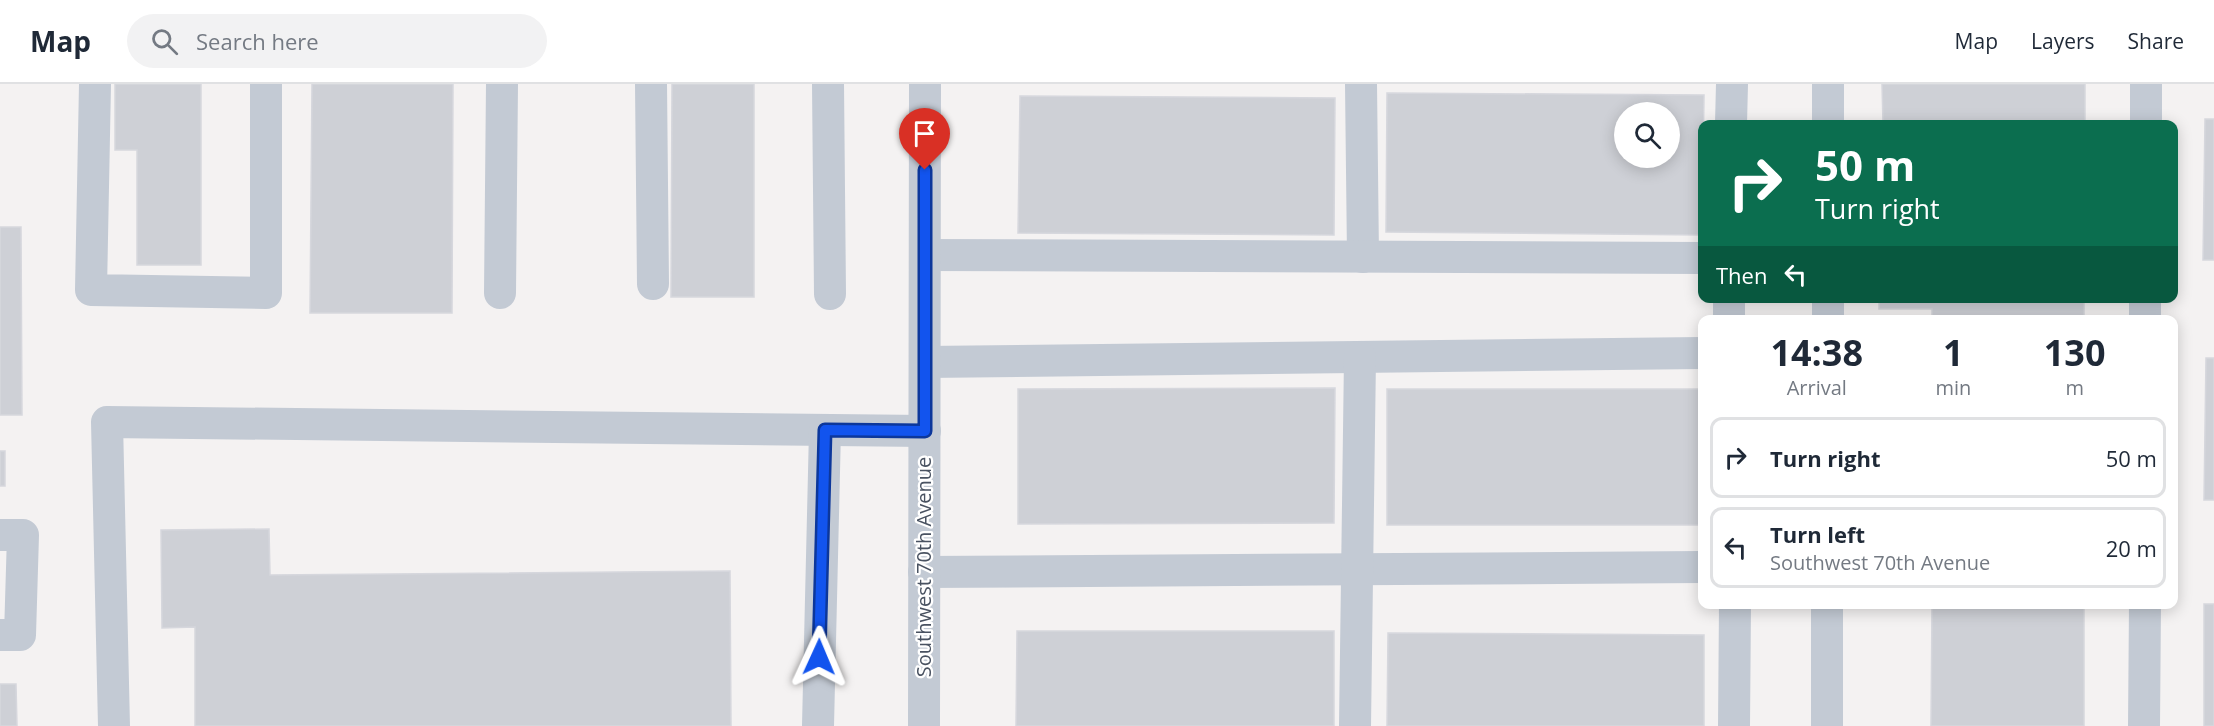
<!DOCTYPE html>
<html lang="en">
<head>
<meta charset="utf-8">
<style>
  :root { --surface:#fff; --page:#f2f2f3; --text:#1f2937; --muted:#747a83; --line:#e0e1e3 }
  body { margin:0; font-family:"Open Sans",sans-serif; background:var(--page); color:var(--text); height:100vh; display:flex; flex-direction:column; font-size:22px; white-space:nowrap }
  * { box-sizing:border-box; margin:0 }
  p { font-size:20px; color:var(--muted) }
  .icon { flex:none; width:33px; height:33px; fill:none; stroke:currentColor; stroke-width:2; stroke-linecap:round; stroke-linejoin:round }
  .map { position:relative; flex:1; overflow:hidden }
  .panel { position:absolute; left:1698px; top:231px; width:480px; height:294px; display:flex; flex-direction:column; background:var(--surface); border-radius:12px; box-shadow:0 3px 15px #0003 }
  .panel>* { flex:none }
  .guide { position:absolute; left:1698px; top:36px; width:480px; height:183px; border-radius:12px; box-shadow:0 3px 15px #0003; background:#0b6e4f; color:#fff; overflow:hidden }
  .controls { position:absolute; left:1614px; top:18px; display:grid; gap:12px }
  .controls a { display:grid; place-items:center; width:66px; height:66px; border-radius:50%; background:var(--surface); box-shadow:0 3px 15px #0003; font-size:30px }
  .pin { position:absolute; display:grid; place-items:center; width:51px; height:51px; color:#fff; margin:-62px -26px; border-radius:50% 50% 50% 0; rotate:-45deg; box-shadow:0 0 6px #0007 }
  .pin .icon { rotate:45deg }
  .me { position:absolute; width:66px; margin:-33px; rotate:1deg; stroke-linejoin:round; filter:drop-shadow(0 0 4px #0008) }
  .turn { display:flex; align-items:center; gap:21px; height:126px; padding:0 18px; font-size:27px }
  .turn .icon { width:78px; height:78px; stroke-width:2.5 }
  .turn b { display:block; font-size:42px; line-height:51px }
  .then { display:flex; align-items:center; height:57px; padding:0 18px; background:#0003; gap:12px; font-size:22px }
  .eta { display:flex; justify-content:space-evenly; align-items:center; height:102px; text-align:center }
  .eta b { font-size:36px; font-weight:700; line-height:42px }
  ul { padding:0; list-style:none }
  li { display:flex; align-items:center; gap:18px; height:81px; margin:0 12px 9px; padding:0 6px; border:3px solid var(--line); border-radius:12px }
  li div { flex:1 }
  li b { display:block; font-size:22px }
  li em { font-style:normal }
  header { display:flex; align-items:center; gap:36px; box-sizing:border-box; height:84px; padding:0 30px; background:var(--surface); border-bottom:2px solid var(--line) }
  header strong { font-size:28px }
  nav { display:flex; gap:33px; margin-inline-start:auto; font-size:21px }
  .search { width:420px; height:54px; background:var(--page); display:flex; align-items:center; gap:15px; box-sizing:border-box; padding:0 21px; border-radius:33px; color:var(--muted); font-size:22px }
  .map>svg:first-child { display:block }
  .building { fill:#ced0d6; stroke:#d6d7dd; stroke-width:1.5; fill-rule:evenodd }
  .lines { fill:none; stroke-linecap:round; stroke-linejoin:round }
  .minor { stroke:#c3cad4; stroke-width:32 }
  .route-casing { stroke:#0c379b; stroke-width:15 }
  .route { stroke:#1254ee; stroke-width:10 }
  .labels { text-anchor:middle; stroke-width:4.5; stroke-linejoin:round; paint-order:stroke }
  .street-label { font-size:20px; fill:#495261; stroke:#fff }
</style>
</head>
<body>
<header>
<strong>Map</strong>
<div class="search"><svg class="icon" aria-label="search" viewBox="0 0 24 24"><circle cx="10" cy="10" r="6"/><path d="M15 15l6 6"/></svg>Search here</div>
<nav><a>Map</a><a>Layers</a><a>Share</a></nav>
</header>
<div class="map">
<svg width="2214" height="642" viewBox="0 0 2214 642">
  <rect width="100%" height="100%" fill="#f4f2f2"/>
  <g class="building">
    <polygon points="115,0 201,0 201,181 137,181 137,66 115,66"/>
    <polygon points="312,0 453,0 452,229 310,229"/>
    <polygon points="672,0 754,0 754,213 671,213"/>
    <polygon points="1882,0 2085,0 2085,40 1883,40"/>
    <path d="M1387,9L1704,11L1702,151L1386,148ZM1624,28H1670V74H1624Z"/>
    <polygon points="1020,12 1335,14 1334,151 1018,149"/>
    <polygon points="2205,35 2214,35 2214,176 2203,176"/>
    <polygon points="0,143 21,143 22,331 0,331"/>
    <polygon points="1879,214 2084,214 2084,236 1932,236 1932,225 1879,225"/>
    <polygon points="2206,274 2214,274 2214,416 2204,416"/>
    <polygon points="1335,304 1334,439 1018,440 1018,305"/>
    <rect x="1387" y="305" width="315" height="136"/>
    <rect x="0" y="367" width="5" height="35"/>
    <polygon points="269,445 270,491 730,487 731,642 195,642 195,543 162,544 161,446"/>
    <polygon points="1932,520 2084,520 2084,642 1931,642"/>
    <rect x="2204" y="520" width="10" height="122"/>
    <polygon points="1017,547 1334,547 1334,642 1016,642"/>
    <polygon points="1388,549 1704,551 1704,642 1387,642"/>
    <polygon points="0,600 16,600 17,642 0,642"/>
  </g>
  <g class="lines">
    <g class="minor">
      <polyline points="95,0 91,206 266,209 266,0"/>
      <polyline points="651,0 653,200"/>
      <polyline points="828,0 830,210"/>
      <polyline points="1361,0 1363,173"/>
      <polyline points="1731,40 1732,0"/>
      <polyline points="1828,40 1828,0"/>
      <polyline points="2146,40 2146,0"/>
      <polyline points="925,171 1702,174"/>
      <polyline points="500,209 502,0"/>
      <polyline points="1729,214 1729,236"/>
      <polyline points="1828,236 1828,214"/>
      <polyline points="2145,236 2145,214"/>
      <polyline points="925,278 1702,269"/>
      <polyline points="0,451 23,451 20,551 0,551"/>
      <polyline points="924,488 1702,483"/>
      <polyline points="114,642 107,338 925,347"/>
      <polyline points="818,642 825,346"/>
      <polyline points="924,642 925,0"/>
      <polyline points="1355,642 1360,273"/>
      <polyline points="1734,642 1735,520"/>
      <polyline points="1827,642 1827,520"/>
      <polyline points="2144,642 2145,520"/>
    </g>
  </g>
  <g class="lines">
    <defs>
      <polyline id="route" points="819,573 825,346 925,347 925,86"/>
    </defs>
    <use href="#route" class="route-casing"/>
    <use href="#route" class="route"/>
  </g>
  <g class="labels">
    <g class="street-label">
      <text transform="translate(924 483) rotate(-90)" y="7">Southwest 70th Avenue</text>
    </g>
  </g>
</svg>
<div class="controls">
<a><svg class="icon" aria-label="search" viewBox="0 0 24 24"><circle cx="10" cy="10" r="6"/><path d="M15 15l6 6"/></svg></a>
</div>
<div class="pin" style="left:925px;top:86px;background:#d93025"><svg class="icon" aria-label="arrive" viewBox="0 0 24 24"><path d="M6 21V4h12l-3 4 3 4H6"/></svg></div>
<svg class="me" style="left:819px;top:573px" viewBox="-20 -20 40 40"><path d="M0-17L14 15 0 8-14 15z" fill="#1254ee" stroke="#fff" stroke-width="4"/></svg>
<div class="guide">
<div class="turn"><svg class="icon" aria-label="right" viewBox="0 0 24 24"><path d="M7 20v-9h11M14 6l5 5-5 5"/></svg><div><b>50 m</b>Turn right</div></div>
<div class="then">Then<svg class="icon" aria-label="left" viewBox="0 0 24 24"><path d="M17 20v-9H6M10 6l-5 5 5 5"/></svg></div>
</div>
<section class="panel">
<div class="eta">
<div><b>14:38</b><p>Arrival</p></div>
<div><b>1</b><p>min</p></div>
<div><b>130</b><p>m</p></div>
</div>
<ul>
<li><svg class="icon" aria-label="right" viewBox="0 0 24 24"><path d="M7 20v-9h11M14 6l5 5-5 5"/></svg><div><b>Turn right</b></div><em>50 m</em></li>
<li><svg class="icon" aria-label="left" viewBox="0 0 24 24"><path d="M17 20v-9H6M10 6l-5 5 5 5"/></svg><div><b>Turn left</b><p>Southwest 70th Avenue</p></div><em>20 m</em></li>
</ul>
</section>
</div>
</body>
</html>
